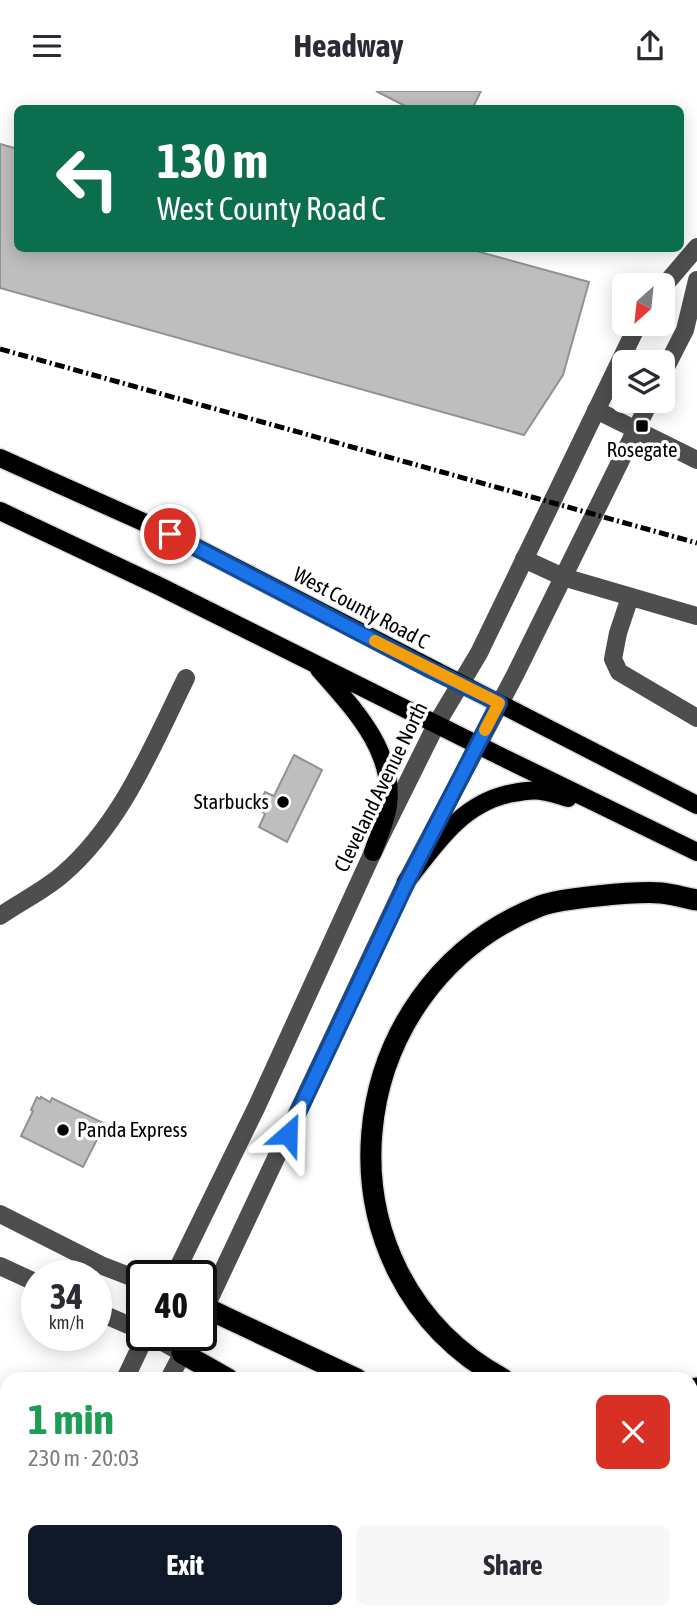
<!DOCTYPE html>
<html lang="en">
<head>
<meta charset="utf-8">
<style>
  :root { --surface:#fff; --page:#f7f7f7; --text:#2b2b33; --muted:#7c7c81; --accent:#111827 }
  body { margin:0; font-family:"Asap Condensed",sans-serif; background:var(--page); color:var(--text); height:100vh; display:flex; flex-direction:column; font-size:26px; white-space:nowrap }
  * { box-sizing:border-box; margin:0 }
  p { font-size:23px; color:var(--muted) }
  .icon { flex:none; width:38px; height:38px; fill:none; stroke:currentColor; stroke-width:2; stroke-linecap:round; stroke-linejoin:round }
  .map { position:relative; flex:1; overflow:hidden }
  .side { position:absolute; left:0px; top:1281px; width:698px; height:247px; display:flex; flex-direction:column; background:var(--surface); border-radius:21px 21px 0 0; box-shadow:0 4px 18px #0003 }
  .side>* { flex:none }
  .guide { position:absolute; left:14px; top:14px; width:670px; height:147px; border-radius:10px; box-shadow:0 4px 18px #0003; background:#0b6e4f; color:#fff; overflow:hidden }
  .needle { width:46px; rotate:207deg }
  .controls { position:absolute; left:612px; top:182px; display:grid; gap:14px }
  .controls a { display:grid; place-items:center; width:63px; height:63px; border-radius:10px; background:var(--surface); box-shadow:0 4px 18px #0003; font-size:35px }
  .speed { position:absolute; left:21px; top:1169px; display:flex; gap:14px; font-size:35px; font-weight:700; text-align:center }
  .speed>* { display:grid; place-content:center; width:91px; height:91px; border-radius:50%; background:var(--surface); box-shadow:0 4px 18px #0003; line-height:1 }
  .speed small { font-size:18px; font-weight:400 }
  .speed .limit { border:4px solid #111; border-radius:10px; background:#fff; color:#111 }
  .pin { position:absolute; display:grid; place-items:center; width:60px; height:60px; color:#fff; margin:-30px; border:4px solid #fff; border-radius:50%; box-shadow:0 2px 7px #0007 }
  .me { position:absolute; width:77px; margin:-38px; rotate:25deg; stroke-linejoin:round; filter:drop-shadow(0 0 5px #0008) }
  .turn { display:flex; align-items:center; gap:24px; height:147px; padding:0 28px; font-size:32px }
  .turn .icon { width:91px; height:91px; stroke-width:2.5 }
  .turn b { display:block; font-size:49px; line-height:60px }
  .round { display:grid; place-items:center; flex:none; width:74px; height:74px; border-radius:10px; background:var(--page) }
  .overview { display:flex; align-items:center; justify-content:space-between; height:119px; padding:0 28px }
  h1 { font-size:42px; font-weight:700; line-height:52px; color:#1e9e55 }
  .cta { display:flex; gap:14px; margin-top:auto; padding:14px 28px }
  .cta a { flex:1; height:80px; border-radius:10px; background:var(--accent); color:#fff; font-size:28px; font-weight:700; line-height:80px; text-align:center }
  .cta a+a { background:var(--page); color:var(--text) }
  header { display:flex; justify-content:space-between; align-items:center; height:91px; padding:0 28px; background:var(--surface); font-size:32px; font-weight:700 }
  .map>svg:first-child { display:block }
  .building { fill:#bebebe; stroke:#929292; stroke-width:2 }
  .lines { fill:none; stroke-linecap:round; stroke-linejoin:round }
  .major-casing { stroke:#dbdbdb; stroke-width:21 }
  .highway-casing { stroke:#dbdbdb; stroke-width:24 }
  .minor { stroke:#4e4e4e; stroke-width:18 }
  .major { stroke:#000; stroke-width:18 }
  .highway { stroke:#000; stroke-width:21 }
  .rail { stroke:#000; stroke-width:5; stroke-dasharray:10 3.5 2 3.5; stroke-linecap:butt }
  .route-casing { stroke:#114b97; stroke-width:18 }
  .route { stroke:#1a73e8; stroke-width:12 }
  .slow { stroke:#f59e0b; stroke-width:12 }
  .poi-dot { fill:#000; stroke:#fff; stroke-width:2.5 }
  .labels { text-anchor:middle; stroke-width:7; stroke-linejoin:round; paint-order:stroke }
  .poi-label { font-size:21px; fill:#000; stroke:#fff }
  .street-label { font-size:21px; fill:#000; stroke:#fff }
</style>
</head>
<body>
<header><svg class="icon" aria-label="menu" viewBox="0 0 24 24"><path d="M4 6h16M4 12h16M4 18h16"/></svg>Headway<svg class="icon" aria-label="share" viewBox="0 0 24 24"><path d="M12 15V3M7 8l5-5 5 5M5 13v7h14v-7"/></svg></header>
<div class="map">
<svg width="697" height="1527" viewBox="0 0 697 1527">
  <rect width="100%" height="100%" fill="#fff"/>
  <g class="building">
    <polygon points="376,0 481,0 472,18 411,18"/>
    <polygon points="0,53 18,58 18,158 469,158 589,191 563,284 524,344 0,197"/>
    <polygon points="294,664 322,679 287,751 259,736 265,723 257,716 265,701 274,705"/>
    <polygon points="37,1006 40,1008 41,1006 50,1011 52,1007 105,1033 83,1076 21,1045 33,1020 31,1019"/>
  </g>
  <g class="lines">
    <defs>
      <g id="major">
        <polyline points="0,367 170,443 697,714"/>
        <polyline points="0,420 159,495 504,667 697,761"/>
        <path d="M319,578C352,616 395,659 388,714C386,730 378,746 373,761"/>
        <path d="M406,791C435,754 460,714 508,703C518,701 531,698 541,700C550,701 559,704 568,707"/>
      </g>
      <g id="highway">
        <polyline points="206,1217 357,1288"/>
        <polyline points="182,1262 228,1288"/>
        <path d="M503,1288C308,1181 336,895 540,815C561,807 637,800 661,802C673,803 685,807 697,809"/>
        <polyline points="691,1299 697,1297"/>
        <polyline points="691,1320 697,1316"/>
        <polyline points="480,1521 484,1527"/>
      </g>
    </defs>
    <use href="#major" class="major-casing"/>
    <use href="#highway" class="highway-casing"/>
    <g class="minor">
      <polyline points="663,196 697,156"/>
      <polyline points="663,282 685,239 697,189"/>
      <polyline points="596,319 697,369"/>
      <polyline points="524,468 563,486 697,525"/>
      <polyline points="630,506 618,542 613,568 619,581 697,627"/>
      <path d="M0,825C20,811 45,799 63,783C122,732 152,656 186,587"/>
      <polyline points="0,1123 103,1175 142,1190"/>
      <polyline points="0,1175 37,1192"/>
      <polyline points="174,1185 257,1015 373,761 437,632 479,562 638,233"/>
      <polyline points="96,1220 142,1240"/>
      <polyline points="201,1226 406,791 516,582 650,310"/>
      <polyline points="150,1244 182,1262"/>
      <polyline points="125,1288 146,1244"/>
      <polyline points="169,1288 192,1244"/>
      <polyline points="9,1527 12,1521"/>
      <polyline points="52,1527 55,1521"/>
    </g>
    <use href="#major" class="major"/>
    <use href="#highway" class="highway"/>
    <polyline class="rail" points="0,258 697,452"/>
  </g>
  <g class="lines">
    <defs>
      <polyline id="route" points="170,443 431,579 499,612 407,791 288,1043"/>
    </defs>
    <use href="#route" class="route-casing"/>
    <use href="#route" class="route"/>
    <polyline class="slow" points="375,550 499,612 485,639"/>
  </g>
  <g class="poi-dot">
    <rect x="635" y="328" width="14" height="14" rx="3.5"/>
    <circle cx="283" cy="711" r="7"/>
    <circle cx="63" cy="1039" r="7"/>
  </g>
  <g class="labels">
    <g class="poi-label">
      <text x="642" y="366">Rosegate</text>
      <text x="269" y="718" text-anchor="end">Starbucks</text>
      <text x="77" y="1046" text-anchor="start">Panda Express</text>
    </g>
    <g class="street-label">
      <text transform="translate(361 517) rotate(28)" y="7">West County Road C</text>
      <text transform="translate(381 696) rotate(-64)" y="7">Cleveland Avenue North</text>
    </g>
  </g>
</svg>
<div class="controls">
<a><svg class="needle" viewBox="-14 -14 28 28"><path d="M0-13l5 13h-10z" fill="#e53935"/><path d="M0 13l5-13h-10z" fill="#7c7c81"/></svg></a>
<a><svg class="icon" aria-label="layers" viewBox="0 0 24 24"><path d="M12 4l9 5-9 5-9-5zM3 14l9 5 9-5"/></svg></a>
</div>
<div class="speed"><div>34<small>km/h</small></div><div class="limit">40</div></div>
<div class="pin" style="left:170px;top:443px;background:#d93025"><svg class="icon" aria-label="arrive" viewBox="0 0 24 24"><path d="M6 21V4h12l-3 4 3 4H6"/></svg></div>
<svg class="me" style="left:288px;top:1043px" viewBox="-20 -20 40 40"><path d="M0-17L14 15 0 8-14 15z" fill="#1a73e8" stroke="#fff" stroke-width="4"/></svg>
<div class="guide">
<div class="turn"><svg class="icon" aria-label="left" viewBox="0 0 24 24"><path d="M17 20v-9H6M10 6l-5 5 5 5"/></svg><div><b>130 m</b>West County Road C</div></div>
</div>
<section class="side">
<div class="overview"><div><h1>1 min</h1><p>230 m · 20:03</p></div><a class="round" style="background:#d93025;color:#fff"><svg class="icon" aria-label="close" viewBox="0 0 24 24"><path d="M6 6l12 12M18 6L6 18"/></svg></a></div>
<div class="cta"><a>Exit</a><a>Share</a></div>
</section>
</div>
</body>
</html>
